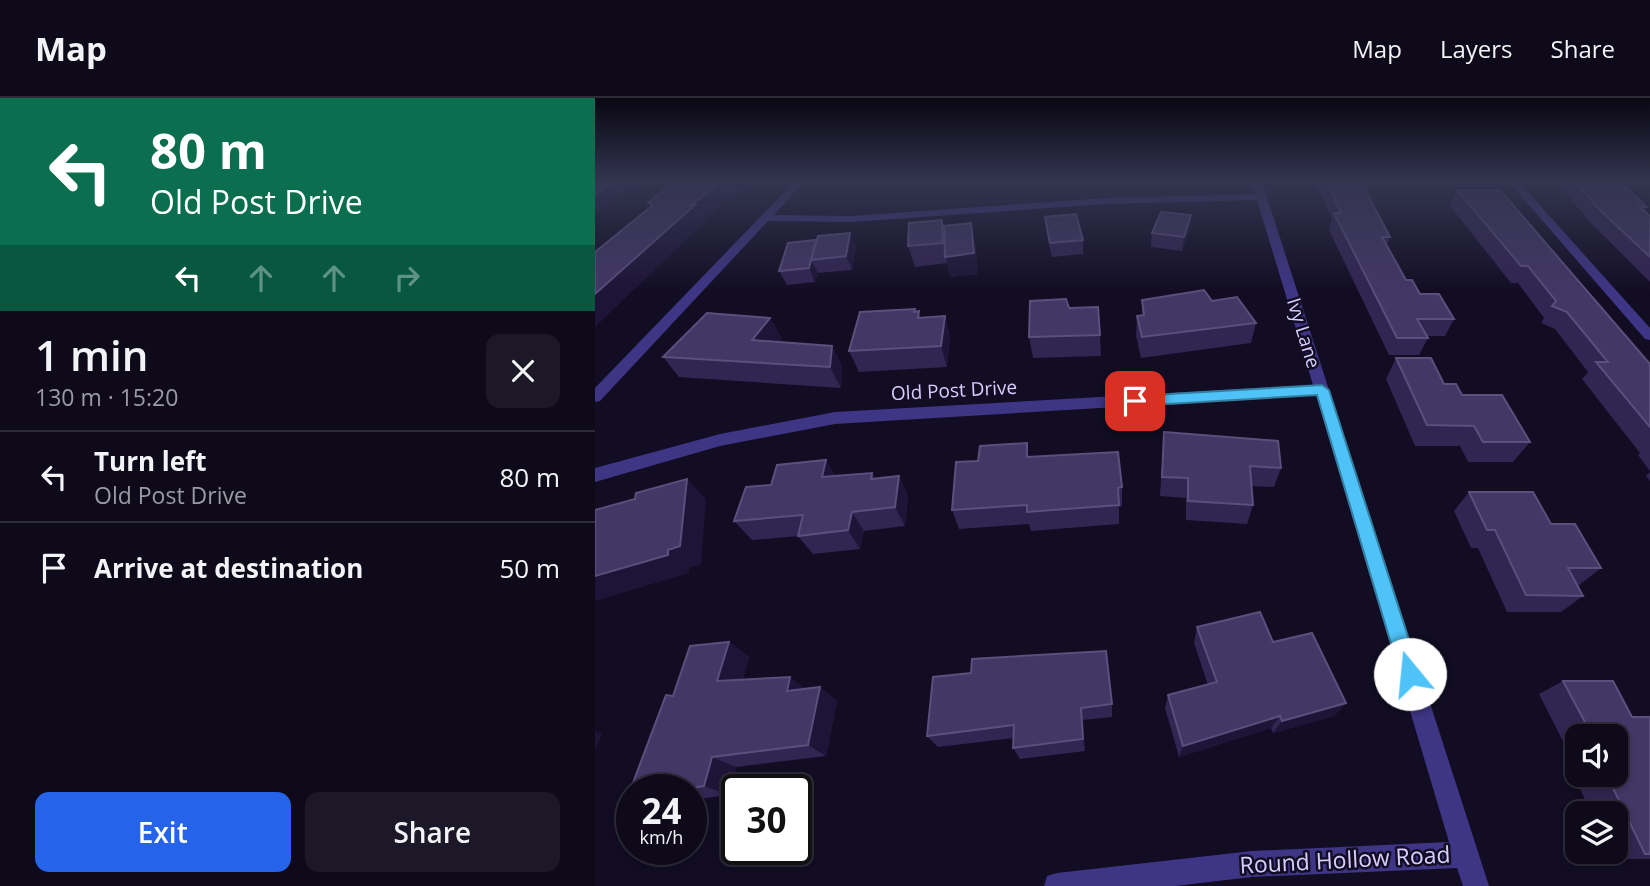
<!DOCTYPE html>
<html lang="en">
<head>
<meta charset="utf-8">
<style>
  :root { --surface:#0e0a1a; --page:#1c1827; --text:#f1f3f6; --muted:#9b9aa2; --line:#2e2b39; --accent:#2563eb }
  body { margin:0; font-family:"Open Sans",sans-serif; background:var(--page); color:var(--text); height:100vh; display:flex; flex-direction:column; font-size:26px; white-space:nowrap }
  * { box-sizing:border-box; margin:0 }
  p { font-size:23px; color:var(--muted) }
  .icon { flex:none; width:38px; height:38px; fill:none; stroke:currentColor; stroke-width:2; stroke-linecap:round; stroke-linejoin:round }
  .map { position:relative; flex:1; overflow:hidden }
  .sheet { display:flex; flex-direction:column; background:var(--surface); width:595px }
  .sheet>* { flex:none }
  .guide { background:#0b6e4f; color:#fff; overflow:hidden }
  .buttons { position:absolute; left:970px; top:626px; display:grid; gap:14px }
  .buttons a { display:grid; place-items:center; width:63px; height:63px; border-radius:14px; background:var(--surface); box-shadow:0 4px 10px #0003,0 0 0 2px var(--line); font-size:35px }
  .speed { position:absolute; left:21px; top:676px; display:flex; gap:14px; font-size:35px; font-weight:700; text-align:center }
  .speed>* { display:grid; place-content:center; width:91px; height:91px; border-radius:50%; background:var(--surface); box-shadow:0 4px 10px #0003,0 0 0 2px var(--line); line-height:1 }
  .speed small { font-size:18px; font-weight:400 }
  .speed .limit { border:4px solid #111; border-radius:10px; background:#fff; color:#111 }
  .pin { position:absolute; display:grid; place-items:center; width:60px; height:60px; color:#fff; margin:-30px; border-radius:14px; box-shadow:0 4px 10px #0006 }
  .me { position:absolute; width:77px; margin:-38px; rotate:343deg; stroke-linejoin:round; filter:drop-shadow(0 0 5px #0008) }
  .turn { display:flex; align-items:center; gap:24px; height:147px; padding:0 35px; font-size:32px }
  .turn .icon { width:91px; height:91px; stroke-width:2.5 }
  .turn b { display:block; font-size:49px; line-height:60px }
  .lanes { display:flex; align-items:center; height:66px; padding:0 35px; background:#0003; justify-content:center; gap:35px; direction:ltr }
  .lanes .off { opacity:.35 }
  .round { display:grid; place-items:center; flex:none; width:74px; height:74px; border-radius:14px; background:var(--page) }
  .head { display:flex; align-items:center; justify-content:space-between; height:119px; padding:0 35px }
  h1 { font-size:42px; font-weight:600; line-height:52px }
  .button { display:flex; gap:14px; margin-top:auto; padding:14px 35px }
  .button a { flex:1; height:80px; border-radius:14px; background:var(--accent); color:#fff; font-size:28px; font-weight:600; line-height:80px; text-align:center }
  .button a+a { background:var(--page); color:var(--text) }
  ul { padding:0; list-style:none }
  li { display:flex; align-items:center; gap:21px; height:91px; padding:0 35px; border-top:2px solid var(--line) }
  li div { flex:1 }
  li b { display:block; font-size:26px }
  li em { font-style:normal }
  header { display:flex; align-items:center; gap:42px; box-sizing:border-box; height:98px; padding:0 35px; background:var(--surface); border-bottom:2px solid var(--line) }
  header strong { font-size:33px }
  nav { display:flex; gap:38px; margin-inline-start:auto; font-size:24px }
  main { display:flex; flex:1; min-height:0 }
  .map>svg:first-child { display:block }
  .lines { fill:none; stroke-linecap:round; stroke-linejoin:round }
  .minor { fill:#3e3584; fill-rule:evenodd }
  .wall { fill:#312552 }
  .shaded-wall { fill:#1d1437 }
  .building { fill:#423765; stroke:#5a4f7d; stroke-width:2 }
  .route { fill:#4fc3f7; stroke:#337fa1; stroke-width:2 }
  .labels { text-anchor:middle; stroke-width:5; stroke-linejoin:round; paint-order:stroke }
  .street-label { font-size:19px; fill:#d7ceff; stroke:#120d23 }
  .near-street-label { font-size:23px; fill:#d7ceff; stroke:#120d23 }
</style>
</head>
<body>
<header>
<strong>Map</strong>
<nav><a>Map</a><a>Layers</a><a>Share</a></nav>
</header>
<main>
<section class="sheet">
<div class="guide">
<div class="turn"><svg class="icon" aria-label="left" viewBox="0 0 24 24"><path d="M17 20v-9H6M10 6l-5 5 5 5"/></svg><div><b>80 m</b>Old Post Drive</div></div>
<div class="lanes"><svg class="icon" aria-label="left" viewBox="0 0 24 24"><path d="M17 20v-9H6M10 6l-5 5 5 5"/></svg><svg class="icon off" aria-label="ahead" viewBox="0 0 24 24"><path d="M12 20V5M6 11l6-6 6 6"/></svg><svg class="icon off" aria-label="ahead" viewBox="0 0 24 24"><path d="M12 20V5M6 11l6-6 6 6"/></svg><svg class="icon off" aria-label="right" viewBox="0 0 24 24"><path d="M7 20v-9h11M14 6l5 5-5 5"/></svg></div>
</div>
<div class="head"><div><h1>1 min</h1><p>130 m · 15:20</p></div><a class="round"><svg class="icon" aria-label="close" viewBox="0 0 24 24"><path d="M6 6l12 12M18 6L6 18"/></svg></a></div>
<ul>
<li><svg class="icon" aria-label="left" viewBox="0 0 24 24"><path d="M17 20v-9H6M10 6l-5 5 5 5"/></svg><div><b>Turn left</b><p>Old Post Drive</p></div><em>80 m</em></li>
<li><svg class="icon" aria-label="arrive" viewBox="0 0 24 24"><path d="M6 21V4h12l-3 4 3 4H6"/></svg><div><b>Arrive at destination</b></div><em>50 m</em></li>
</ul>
<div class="button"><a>Exit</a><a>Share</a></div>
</section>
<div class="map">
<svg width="1055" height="788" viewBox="0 0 1055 788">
  <rect width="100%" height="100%" fill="#120d23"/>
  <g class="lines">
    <g class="minor">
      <polygon points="199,84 209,84 179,117 256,118 511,100 661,96 657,84 667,84 894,788 868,788 862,770 657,779 580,788 449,788 452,778 462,775 657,753 854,744 721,297 240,326 125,348 0,384 0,370 125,336 240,314 718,287 662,102 511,106 256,124 173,123 5,303 0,304 0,290"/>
      <polygon points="914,84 924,84 1055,230 1055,242 1050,241"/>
    </g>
  </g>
  <g class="wall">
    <polygon points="720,84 776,84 773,97 795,139 792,147 811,182 825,196 859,221 850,238 832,238 833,240 824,257 794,257 734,132 737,121"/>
    <polygon points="961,84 1025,84 1052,109 1049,112 1055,118 1055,184 996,125"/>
    <polygon points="862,92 1055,266 1055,373 1043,357 1045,355 987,281 993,274 960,231 946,225 949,220 923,185 916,185 855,108"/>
    <polygon points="596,117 595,131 587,153 556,149 557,135"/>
    <polygon points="450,119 488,142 488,156 457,159 451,133"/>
    <polygon points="347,122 349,130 380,145 383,176 355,179 352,165 320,169 313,148"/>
    <polygon points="221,143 261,148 257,172 223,175 220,184 192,187 184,173"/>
    <polygon points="547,202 617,203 661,225 656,245 546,260 541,238 542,218 547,217"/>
    <polygon points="474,210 505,237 506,258 438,260 434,239"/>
    <polygon points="321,214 326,220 350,218 355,239 352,269 264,274 254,253"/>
    <polygon points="175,220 187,241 184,244 237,248 247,269 246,290 84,279 68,259"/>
    <polygon points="801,260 867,297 935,344 918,364 873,364 865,348 820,348 791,281"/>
    <polygon points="569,334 686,370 679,389 656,388 658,407 652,426 591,422 591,400 565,398"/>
    <polygon points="435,359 527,389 527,408 524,409 524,426 436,433 434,426 364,431 357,412"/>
    <polygon points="1055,374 1055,383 1051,378"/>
    <polygon points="277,375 280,381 304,378 313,398 310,428 269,433 265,451 218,456 203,438 157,442 139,423 241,378"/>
    <polygon points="874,394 956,426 1006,470 983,488 988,498 966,514 912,514 883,450 876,450 859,413"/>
    <polygon points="602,529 678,544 751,605 739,618 678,635 676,630 584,659 570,610 573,597 613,587 599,545"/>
    <polygon points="134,544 154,559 148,581 195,579 210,591 225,589 242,603 231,658 141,669 134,697 96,702 96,691 37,691 37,699 33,698 78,598"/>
    <polygon points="338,579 517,606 517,619 488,622 490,653 425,661 418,650 419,640 343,649 332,638"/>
    <polygon points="968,583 1037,619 1055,619 1055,761 1017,761 1014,754 1020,754 1020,716 996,716 984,688 989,686 985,677 1020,677 1020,639 982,639 982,671 944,596"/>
  </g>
  <g class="shaded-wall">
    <polygon points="19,84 46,84 0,117 0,96"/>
    <polygon points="128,84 159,84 109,122 110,124 0,229 0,196 96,107"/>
    <polygon points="596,117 595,131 587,153 589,139"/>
    <polygon points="347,122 352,142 376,125 380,145 383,176 355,179 348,145"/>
    <polygon points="255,135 261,148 257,172 251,158"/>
    <polygon points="216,162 223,175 220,184 214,170"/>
    <polygon points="350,218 355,239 352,269 346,248"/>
    <polygon points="175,220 187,241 170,263 157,242"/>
    <polygon points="237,248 247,269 246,290 235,269"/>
    <polygon points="231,362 244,382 227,379"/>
    <polygon points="304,378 313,398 310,428 300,409"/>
    <polygon points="92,381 111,401 106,466 94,470 94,475 0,503 0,478 73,452"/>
    <polygon points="257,414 269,433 265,451 253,432"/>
    <polygon points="134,544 154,559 144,597 122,583"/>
    <polygon points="195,579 213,592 192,593"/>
    <polygon points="225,589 242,603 231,658 213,647"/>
    <polygon points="751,605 739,618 678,635 687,623"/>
    <polygon points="486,610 488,622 490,653 488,641"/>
    <polygon points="685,618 676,630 584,659 588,648"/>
    <polygon points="0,633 7,636 0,653"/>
    <polygon points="117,659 141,669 134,697 109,688"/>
  </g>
  <g class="building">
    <polygon points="0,84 19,84 0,96"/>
    <polygon points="79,84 128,84 96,107 100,107 0,196 0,154 58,107 53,105"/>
    <polygon points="732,84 777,84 766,84 795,139 787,139 811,182 817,182 825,196 844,196 859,221 822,221 833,240 802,240 739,115 746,115"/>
    <polygon points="980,84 1025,84 1052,109 1045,109 1055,118 1055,159 1005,112"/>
    <polygon points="862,92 905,92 1055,266 1055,329 1001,264 1013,264 972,214 957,208 961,203 933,168 926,168"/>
    <polygon points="566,114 596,117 589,139 557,135"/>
    <polygon points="481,116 488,142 455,145 450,119"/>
    <polygon points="347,122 348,145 313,148 314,125"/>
    <polygon points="376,125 379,155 350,159 349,128"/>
    <polygon points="255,135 251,158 216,162 223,138"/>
    <polygon points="221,142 214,170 184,173 193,145"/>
    <polygon points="609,192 617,203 642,199 661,225 547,239 542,218 549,217 547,202"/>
    <polygon points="471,201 474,210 503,209 505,237 434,239 435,203"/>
    <polygon points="320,211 319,214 324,213 323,220 350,218 346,248 254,253 265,214"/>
    <polygon points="112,215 175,220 157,242 237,248 235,269 68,259"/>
    <polygon points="801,260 836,260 849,286 861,286 867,297 907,297 935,344 888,344 879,328 832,327"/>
    <polygon points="569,334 683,343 686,370 655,368 658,407 593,403 593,380 567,379"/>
    <polygon points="432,345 432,359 523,354 527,389 523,390 524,407 432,414 432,407 357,412 361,364 383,363 385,348"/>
    <polygon points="231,362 227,379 277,375 276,381 304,378 300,409 257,414 253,432 203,438 208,417 139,423 151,389 176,387 182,367"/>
    <polygon points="92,381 85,448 73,452 73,457 0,478 0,412 40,401 41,395"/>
    <polygon points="874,394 938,394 956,426 980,426 1006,470 973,470 988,498 931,497 900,432 892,432"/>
    <polygon points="665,514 678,544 717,535 751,605 687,623 685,618 588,648 573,597 622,584 602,529"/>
    <polygon points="134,544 122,583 195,579 192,593 225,589 213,647 117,659 109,688 86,691 37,691 37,698 33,698 71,597 78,598 95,548"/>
    <polygon points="511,553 517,606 486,610 488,641 418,650 419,627 332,638 338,579 376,575 377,561"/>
    <polygon points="968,583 1018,583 1037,619 1055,619 1055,756 1050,756 1012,678 1020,679 1019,677 1020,677 1020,639 998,639"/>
  </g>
  <linearGradient id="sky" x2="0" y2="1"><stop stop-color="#0a0713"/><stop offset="0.43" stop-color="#333550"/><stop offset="1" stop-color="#333550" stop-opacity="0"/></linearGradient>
  <rect width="1055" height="194" fill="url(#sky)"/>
  <polygon class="route" points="727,287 734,292 825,576 822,582 815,585 808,582 805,576 722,297 540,308 533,303 540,298"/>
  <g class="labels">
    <g class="street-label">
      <text transform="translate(709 235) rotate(73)" y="7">Ivy Lane</text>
      <text transform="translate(359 292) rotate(-3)" y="7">Old Post Drive</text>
    </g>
    <g class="near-street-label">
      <text transform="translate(750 762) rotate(-3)" y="8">Round Hollow Road</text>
    </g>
  </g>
</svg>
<div class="buttons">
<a><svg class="icon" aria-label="sound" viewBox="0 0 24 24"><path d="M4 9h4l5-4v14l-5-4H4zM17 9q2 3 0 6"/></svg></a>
<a><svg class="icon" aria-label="layers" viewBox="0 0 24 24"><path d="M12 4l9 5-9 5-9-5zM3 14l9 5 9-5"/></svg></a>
</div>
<div class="speed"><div>24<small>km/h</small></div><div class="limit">30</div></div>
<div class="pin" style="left:540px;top:303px;background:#d93025"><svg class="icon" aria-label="arrive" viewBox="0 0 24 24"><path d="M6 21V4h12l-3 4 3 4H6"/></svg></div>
<svg class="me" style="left:815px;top:576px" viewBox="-20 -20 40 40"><circle r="19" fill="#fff"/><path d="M0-13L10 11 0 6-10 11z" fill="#4fc3f7"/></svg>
</div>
</main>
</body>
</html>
